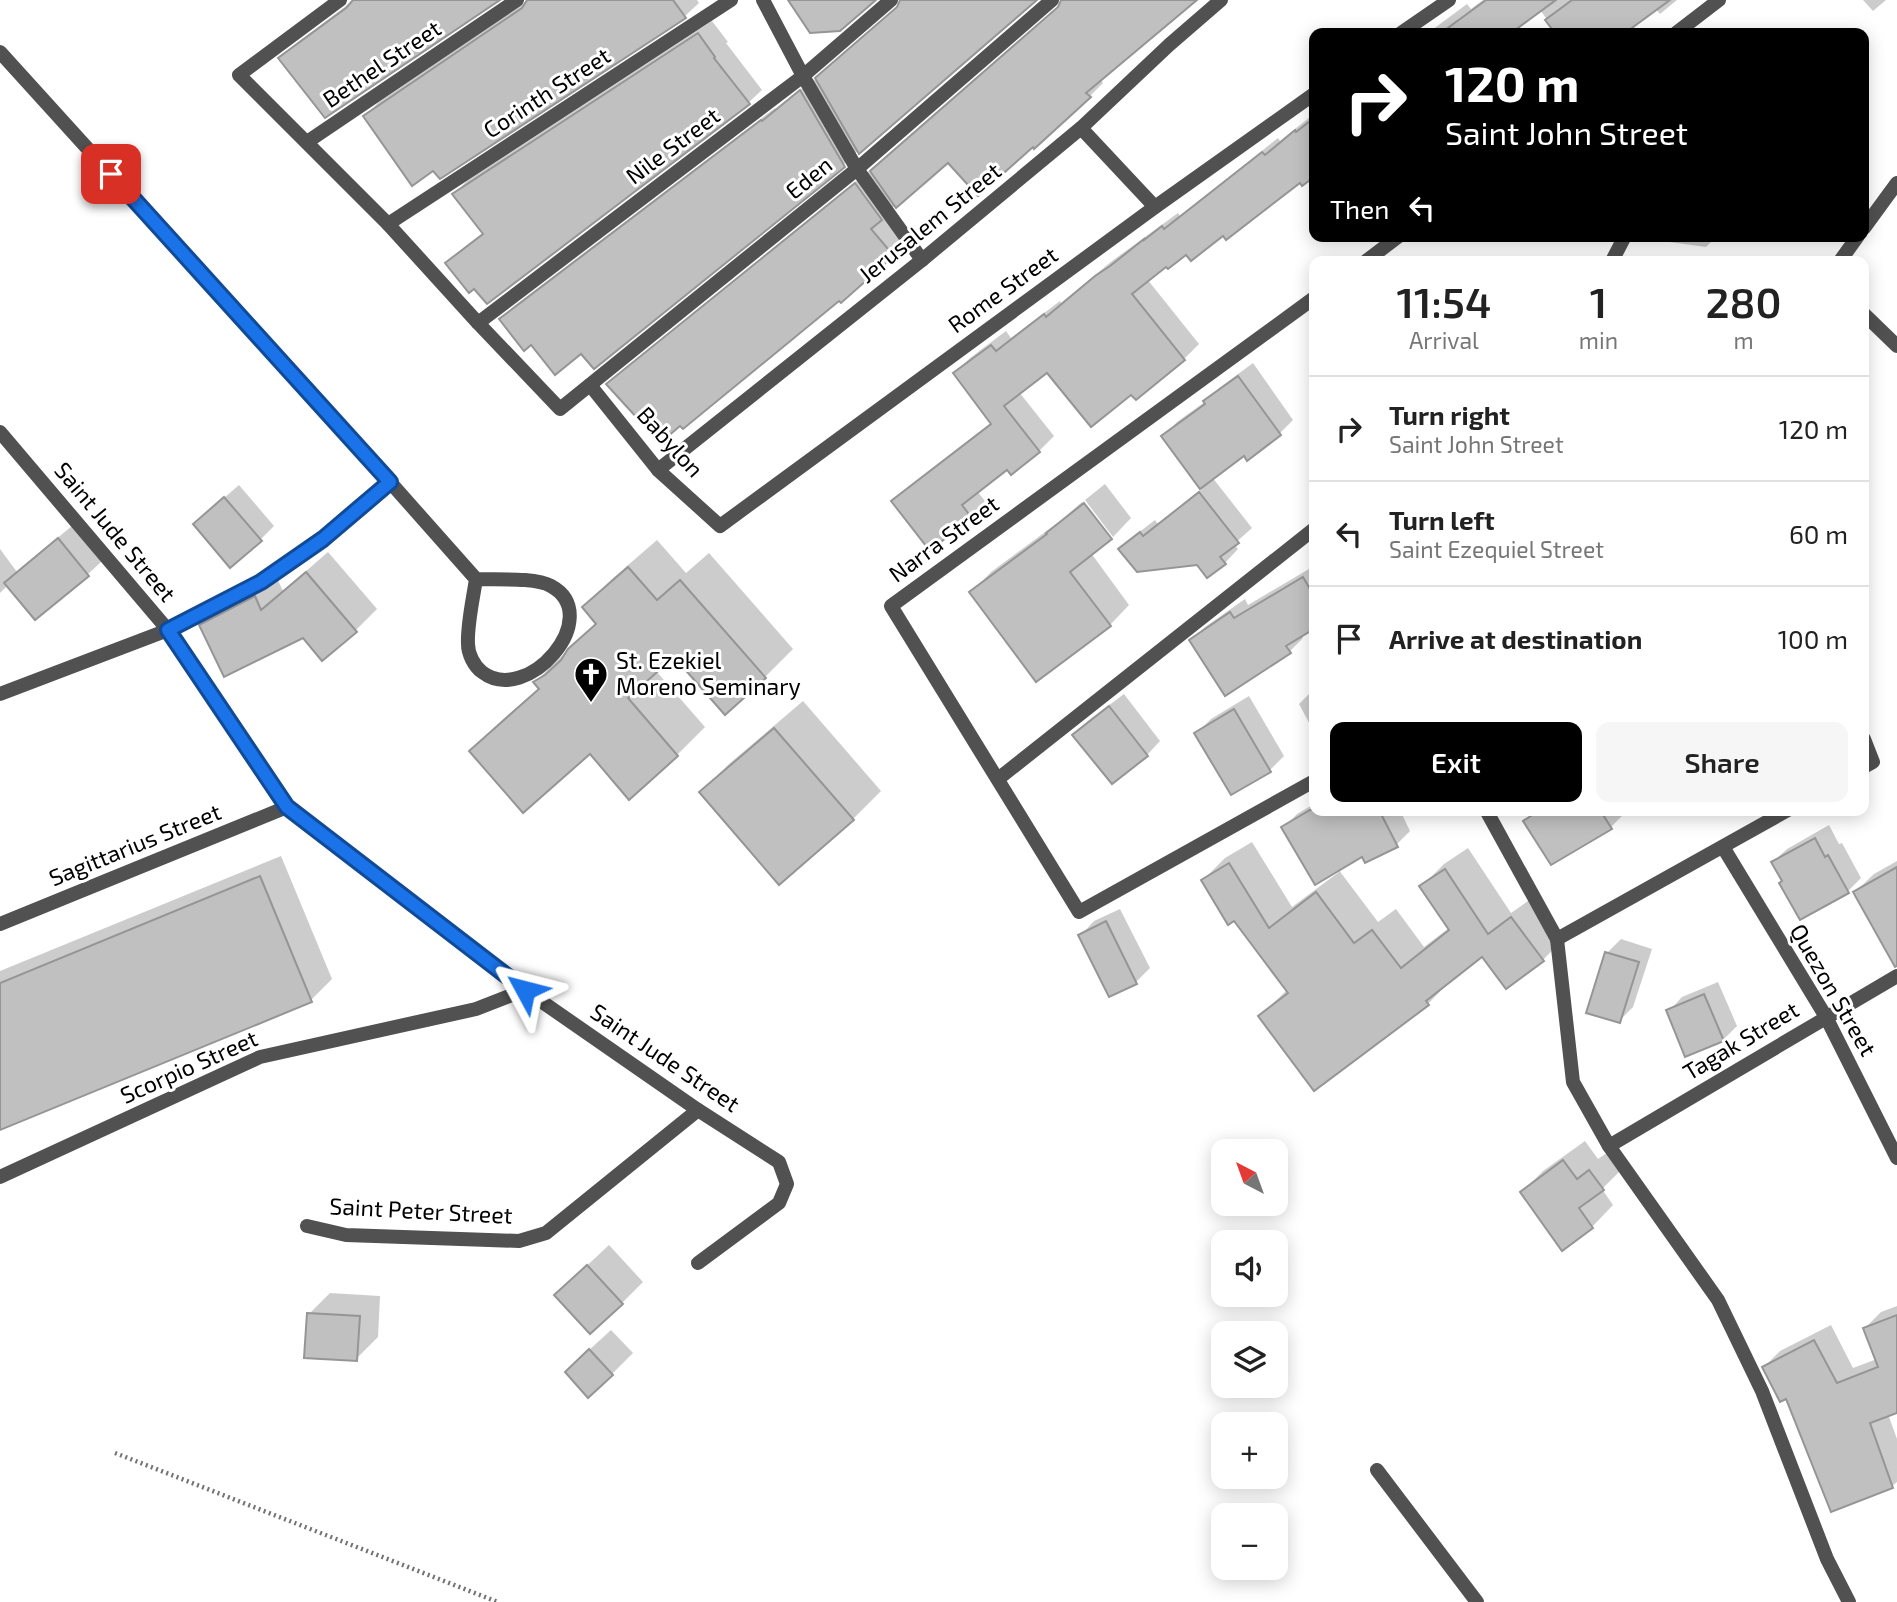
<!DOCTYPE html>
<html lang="en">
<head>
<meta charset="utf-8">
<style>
  :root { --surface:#fff; --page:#f6f6f6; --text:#222; --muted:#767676; --line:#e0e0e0; --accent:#000 }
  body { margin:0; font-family:"Exo 2",sans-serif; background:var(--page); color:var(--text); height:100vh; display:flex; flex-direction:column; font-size:26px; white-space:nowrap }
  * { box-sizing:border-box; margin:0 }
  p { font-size:23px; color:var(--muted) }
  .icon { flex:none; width:38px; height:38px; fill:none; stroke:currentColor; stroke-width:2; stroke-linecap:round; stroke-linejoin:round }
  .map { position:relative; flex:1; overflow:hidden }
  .panel { position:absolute; left:1309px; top:256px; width:560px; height:560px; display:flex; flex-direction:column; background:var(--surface); border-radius:14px; box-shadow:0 4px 18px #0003 }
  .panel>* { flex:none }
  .top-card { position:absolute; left:1309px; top:28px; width:560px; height:214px; border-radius:14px; box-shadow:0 4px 18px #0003; background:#000; color:#fff; overflow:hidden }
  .needle { width:46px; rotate:319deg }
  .controls { position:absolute; left:1211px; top:1139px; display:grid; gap:14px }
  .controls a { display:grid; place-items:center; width:77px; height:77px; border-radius:14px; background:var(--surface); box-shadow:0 4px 18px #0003; font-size:35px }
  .pin { position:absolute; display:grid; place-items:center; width:60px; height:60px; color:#fff; margin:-30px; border-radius:14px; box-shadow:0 4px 10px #0006 }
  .me { position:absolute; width:77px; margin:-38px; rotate:308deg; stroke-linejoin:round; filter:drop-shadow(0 0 5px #0008) }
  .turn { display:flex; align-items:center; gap:24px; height:147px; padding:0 21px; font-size:32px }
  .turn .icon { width:91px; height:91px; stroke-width:2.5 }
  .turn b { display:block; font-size:49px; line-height:60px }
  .then { display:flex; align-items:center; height:66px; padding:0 21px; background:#0003; gap:14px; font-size:26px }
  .eta { display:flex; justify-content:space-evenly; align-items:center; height:119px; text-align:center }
  .eta b { font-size:42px; font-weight:600; line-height:49px }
  .primary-button { display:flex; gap:14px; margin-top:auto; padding:14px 21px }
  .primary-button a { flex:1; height:80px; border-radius:14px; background:var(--accent); color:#fff; font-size:28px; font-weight:600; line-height:80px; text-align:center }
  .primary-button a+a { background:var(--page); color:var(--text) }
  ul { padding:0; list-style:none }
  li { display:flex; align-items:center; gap:21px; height:105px; padding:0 21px; border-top:2px solid var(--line) }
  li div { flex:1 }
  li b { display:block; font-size:26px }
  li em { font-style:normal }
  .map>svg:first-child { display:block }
  .shadow { fill:#0003 }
  .building { fill:#c0c0c0; stroke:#959595; stroke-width:2 }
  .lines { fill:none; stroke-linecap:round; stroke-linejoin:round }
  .path { stroke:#737373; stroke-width:4.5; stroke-dasharray:2 3.5; stroke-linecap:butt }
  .street { stroke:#515151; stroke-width:14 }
  .route-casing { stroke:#114b97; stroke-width:18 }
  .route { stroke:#1a73e8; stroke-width:12 }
  .labels { text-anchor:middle; stroke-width:6; stroke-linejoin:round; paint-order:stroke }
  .street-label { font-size:23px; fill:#000; stroke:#fff }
  .poi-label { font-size:23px; fill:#000; stroke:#fff; text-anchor:start }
</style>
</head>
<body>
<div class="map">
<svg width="1897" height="1602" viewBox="0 0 1897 1602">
  <rect width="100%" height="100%" fill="#fff"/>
  <g class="shadow">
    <polygon points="354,0 497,0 280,58 294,45"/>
    <polygon points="529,0 697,0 699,3 685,16 440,176 365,116 379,102"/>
    <polygon points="902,0 1035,0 859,150 843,165 581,351 532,343 501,319 514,306 775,108 776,109 814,79 815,81 831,65 901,4"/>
    <polygon points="1063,0 1194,0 1100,79 1103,83 1090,96 949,160 896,204 884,216 906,242 893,255 839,299 609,384 622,371 869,171 870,173 886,157 1061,5"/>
    <polygon points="1483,0 1677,0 1660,14 1655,8 1622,33 1557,33 1540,10 1508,33 1428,33 1467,4 1471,9"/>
    <polygon points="1863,0 1886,0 1873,11"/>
    <polygon points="712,21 728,42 726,43 762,90 748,103 475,286 447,263 461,250 484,232 454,194 467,181"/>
    <polygon points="1310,117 1312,119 1314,117 1314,174 1302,184 1300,181 1223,233 1167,264 1147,279 1199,344 1184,359 1131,392 1047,371 1019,392 1054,436 1039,451 1007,468 977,491 985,501 970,516 893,501 908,487 992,422 955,373 970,358 1006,331 1011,338 1060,301 1061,303 1112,261 1178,213 1180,216 1278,138 1280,141"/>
    <polygon points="1656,236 1717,236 1706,247 1655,240"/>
    <polygon points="1253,363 1293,420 1279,434 1244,454 1212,477 1252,528 1234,544 1238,549 1225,563 1198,564 1121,550 1134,536 1155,520 1158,524 1202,489 1164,436 1177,422 1206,401 1219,388"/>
    <polygon points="1105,484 1131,518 1113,537 1085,500"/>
    <polygon points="239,485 274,526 260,540 209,511"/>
    <polygon points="1082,502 1109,538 1091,553 1129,605 1110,625 972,592 991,572 1060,521"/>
    <polygon points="73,525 102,561 88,574 35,618 8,585 0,593 0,549 17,572"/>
    <polygon points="657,540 686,573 709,553 793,649 765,677 675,655 656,671 705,727 677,755 630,797 590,752 471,751 499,723 540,687 535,682 597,622 584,607 612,579"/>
    <polygon points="328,552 377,609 356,630 304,636 201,625 222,604 276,576 283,591"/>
    <polygon points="1314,566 1314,627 1301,635 1303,638 1289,652 1191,641 1205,627 1245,599 1248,605"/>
    <polygon points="1314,689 1314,732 1299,704"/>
    <polygon points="1124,694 1160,741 1147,755 1075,735 1088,721"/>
    <polygon points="1249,696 1284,756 1270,770 1197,733 1211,719"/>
    <polygon points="803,701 881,791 853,819 780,883 701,792 729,764"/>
    <polygon points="1314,804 1314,810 1400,810 1410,831 1396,845 1362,855 1338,869 1378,922 1396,909 1424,947 1449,928 1421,887 1444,864 1468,848 1511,913 1535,896 1565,937 1543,960 1483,955 1450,981 1428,1004 1260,1016 1287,990 1203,880 1225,858 1252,842 1292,907 1339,872 1284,827 1297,814"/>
    <polygon points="1536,810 1628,810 1611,827 1526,821"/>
    <polygon points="1829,825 1839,844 1842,843 1861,878 1848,891 1784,881 1773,862 1787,849"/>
    <polygon points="281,856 332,979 311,1000 0,1128 0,971"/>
    <polygon points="1897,861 1897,942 1855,892 1874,874"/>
    <polygon points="1120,909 1150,968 1136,982 1081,935 1094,921"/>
    <polygon points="1621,939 1652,949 1633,1007 1619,1021 1607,953"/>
    <polygon points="1718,982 1737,1026 1723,1040 1669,1011 1682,997"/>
    <polygon points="1585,1141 1598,1159 1611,1150 1623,1168 1602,1189 1613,1205 1592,1227 1563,1249 1522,1192 1543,1171"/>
    <polygon points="609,1245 643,1282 622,1303 578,1274"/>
    <polygon points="330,1293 380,1296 378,1337 356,1359 309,1314"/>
    <polygon points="1897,1306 1897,1411 1888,1414 1897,1439 1897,1482 1892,1486 1786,1397 1764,1367 1780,1351 1831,1325 1853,1368 1877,1359 1865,1328 1881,1312"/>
    <polygon points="611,1330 633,1353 612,1374 588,1351"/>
  </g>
  <g class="building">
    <polygon points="353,0 500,0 325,118 278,58 346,8"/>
    <polygon points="527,0 673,0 686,18 440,179 433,171 412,186 363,116 522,8"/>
    <polygon points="788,0 876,0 840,31 810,33"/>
    <polygon points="900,0 1037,0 859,154 815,78 897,7"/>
    <polygon points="1061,0 1197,0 1086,93 1091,97 1034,149 1033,147 978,196 948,163 896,208 870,171 1058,7"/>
    <polygon points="1486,0 1556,0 1511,33 1441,33"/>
    <polygon points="1572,0 1670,0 1625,33 1555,33 1545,20"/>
    <polygon points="698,33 715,57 714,58 750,104 487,304 474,289 469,293 445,263 483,234 452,194"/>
    <polygon points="800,90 845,167 594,369 581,354 555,375 531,345 524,351 499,319 761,120 762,121"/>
    <polygon points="1314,118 1314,177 1302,186 1300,183 1226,240 1223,236 1191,261 1186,255 1168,269 1166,267 1132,294 1185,360 1136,400 1131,395 1091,427 1047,373 1004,406 1040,452 1011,475 1007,470 962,505 971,517 930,551 891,501 991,424 953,373 991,345 996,351 1044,314 1046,317 1095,276 1110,266 1144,239 1144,240 1162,226 1164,229 1262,152 1265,155 1295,130 1296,132"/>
    <polygon points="855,183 882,220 871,229 894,256 841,303 839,301 683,429 680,426 660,443 606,384"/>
    <polygon points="1238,376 1281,435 1247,461 1244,456 1200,489 1161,436 1205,404 1203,401"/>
    <polygon points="1199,492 1239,543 1220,557 1226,564 1207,578 1197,565 1137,572 1118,549 1140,532 1143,536"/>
    <polygon points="224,497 262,541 230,568 193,524"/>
    <polygon points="1084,503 1112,539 1070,572 1111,626 1036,682 969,592 1047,534 1046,533"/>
    <polygon points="58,538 89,576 35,620 4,583"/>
    <polygon points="628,567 657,600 680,580 766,678 725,715 674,657 628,698 678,756 629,800 590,754 523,813 469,751 539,689 533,682 545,675 561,660 568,649 596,624 582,607"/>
    <polygon points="306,572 357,632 322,661 303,638 224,677 199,625 255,596 261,610"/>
    <polygon points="1303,577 1314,596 1314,629 1286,646 1291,653 1225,696 1189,640 1230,612 1234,618"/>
    <polygon points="1109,706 1148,756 1112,784 1072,735"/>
    <polygon points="1234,709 1271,772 1231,795 1194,733"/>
    <polygon points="774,728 854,820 779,885 699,792"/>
    <polygon points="1310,810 1379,810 1398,847 1365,863 1362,857 1315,885 1281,827"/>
    <polygon points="1540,810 1600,810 1612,829 1551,865 1523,821"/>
    <polygon points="1815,838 1825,857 1828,855 1849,893 1800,920 1779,883 1782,881 1771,862"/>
    <polygon points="1229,863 1269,928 1316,892 1354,943 1372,930 1401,968 1449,930 1419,886 1445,869 1488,934 1511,917 1544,961 1506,989 1482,957 1426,1001 1429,1005 1314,1091 1258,1016 1288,993 1234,921 1228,925 1201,880"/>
    <polygon points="1897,867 1897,966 1895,967 1853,892"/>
    <polygon points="260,876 312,1002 0,1130 0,983"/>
    <polygon points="1106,921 1137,984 1109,997 1078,935"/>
    <polygon points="1605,952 1639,962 1620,1023 1586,1013"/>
    <polygon points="1704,994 1724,1041 1685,1057 1666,1010"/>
    <polygon points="1563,1160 1577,1179 1589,1170 1604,1190 1579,1208 1593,1228 1562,1251 1520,1192"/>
    <polygon points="587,1265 623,1304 590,1334 554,1295"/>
    <polygon points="307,1313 360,1316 357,1361 304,1358"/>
    <polygon points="1897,1315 1897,1413 1870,1423 1893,1488 1831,1512 1786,1399 1780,1402 1762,1367 1814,1340 1837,1383 1878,1367 1863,1328"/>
    <polygon points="589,1349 613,1375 588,1398 565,1372"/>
  </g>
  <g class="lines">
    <polyline class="path" points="115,1453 498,1602"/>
    <g class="street">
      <polyline points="340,0 239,75 388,224 478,323 560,409 857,169 1052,0"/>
      <polyline points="763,0 803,76 857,169 922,260"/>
      <polyline points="1401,33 1449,0"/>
      <polyline points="1676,33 1719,0"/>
      <path d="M0,52L390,482L476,579C473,599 467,625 468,644C468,654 474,666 482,672C527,707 606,616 551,586C535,577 494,580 476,579"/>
      <polyline points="1081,128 1155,207"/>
      <polyline points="307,142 517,0"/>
      <polyline points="388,224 731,0"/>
      <polyline points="1864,228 1897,183"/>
      <polyline points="1366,261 1399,236"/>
      <polyline points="1612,261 1625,236"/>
      <polyline points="1840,261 1858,236"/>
      <polyline points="1314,298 891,606 1079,912 1314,781"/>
      <polyline points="1864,314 1897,346"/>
      <polyline points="478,323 803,76 891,0"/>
      <polyline points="590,385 658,470 720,526 1155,207 1314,94"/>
      <polyline points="0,432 168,630 287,807 525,990 698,1110 779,1162 787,1184 779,1203 698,1263"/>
      <polyline points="658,470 922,260 1081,128 1169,45 1221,0"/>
      <polyline points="0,694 168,630 261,582 323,539 390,482"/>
      <polyline points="1864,739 1873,762 1864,767"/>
      <polyline points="998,779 1314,529"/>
      <polyline points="1486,810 1557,939"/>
      <polyline points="1788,810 1557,939 1573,1082 1609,1146 1718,1300 1762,1391 1827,1559 1849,1602"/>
      <polyline points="1723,847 1826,1017 1897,1158"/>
      <polyline points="0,924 287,807"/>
      <polyline points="1609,1146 1897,976"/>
      <polyline points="0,1177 260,1057 476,1009 525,990"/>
      <polyline points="307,1226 346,1235 519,1241 546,1233 698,1110"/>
      <polyline points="1377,1470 1477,1602"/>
    </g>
  </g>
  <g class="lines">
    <defs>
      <polyline id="route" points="111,174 390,482 323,539 261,582 168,630 287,807 525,990"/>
    </defs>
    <use href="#route" class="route-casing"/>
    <use href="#route" class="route"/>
  </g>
  <defs>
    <symbol id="church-pin" viewBox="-11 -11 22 30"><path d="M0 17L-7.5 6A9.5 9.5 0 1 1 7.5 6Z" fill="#000" stroke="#fff"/><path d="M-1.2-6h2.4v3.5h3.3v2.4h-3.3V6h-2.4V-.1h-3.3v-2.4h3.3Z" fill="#fff"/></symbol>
  </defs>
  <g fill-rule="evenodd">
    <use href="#church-pin" x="572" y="655" width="38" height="52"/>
  </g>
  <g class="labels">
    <g class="street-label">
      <text transform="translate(382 64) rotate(-34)" y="8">Bethel Street</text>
      <text transform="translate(547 93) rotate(-33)" y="8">Corinth Street</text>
      <text transform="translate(673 146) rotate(-37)" y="8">Nile Street</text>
      <text transform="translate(809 178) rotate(-39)" y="8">Eden</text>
      <text transform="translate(930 223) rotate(-39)" y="8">Jerusalem Street</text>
      <text transform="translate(1003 290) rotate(-36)" y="8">Rome Street</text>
      <text transform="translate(670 442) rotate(48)" y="8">Babylon</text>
      <text transform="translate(115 532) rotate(50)" y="8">Saint Jude Street</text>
      <text transform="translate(944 539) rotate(-36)" y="8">Narra Street</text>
      <text transform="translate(135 845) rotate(-22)" y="8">Sagittarius Street</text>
      <text transform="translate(1833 990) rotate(60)" y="8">Quezon Street</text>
      <text transform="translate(1741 1041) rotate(-31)" y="8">Tagak Street</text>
      <text transform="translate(665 1058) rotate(34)" y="8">Saint Jude Street</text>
      <text transform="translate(189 1067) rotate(-24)" y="8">Scorpio Street</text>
      <text transform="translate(421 1211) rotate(3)" y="8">Saint Peter Street</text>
    </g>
    <g class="poi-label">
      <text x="616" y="669">St. Ezekiel<tspan x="616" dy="26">Moreno Seminary</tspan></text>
    </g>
  </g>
</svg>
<div class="controls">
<a><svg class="needle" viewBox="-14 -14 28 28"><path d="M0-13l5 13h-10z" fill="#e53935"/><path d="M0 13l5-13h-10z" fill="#767676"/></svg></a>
<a><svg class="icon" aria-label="sound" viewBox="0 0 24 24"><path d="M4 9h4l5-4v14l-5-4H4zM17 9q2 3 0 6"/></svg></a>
<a><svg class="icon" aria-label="layers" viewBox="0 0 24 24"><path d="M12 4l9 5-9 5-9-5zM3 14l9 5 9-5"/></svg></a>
<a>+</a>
<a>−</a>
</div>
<div class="pin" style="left:111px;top:174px;background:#d93025"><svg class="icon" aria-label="arrive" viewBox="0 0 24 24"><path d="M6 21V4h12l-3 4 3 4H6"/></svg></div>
<svg class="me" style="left:525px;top:990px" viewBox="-20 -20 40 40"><path d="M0-17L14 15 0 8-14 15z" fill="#1a73e8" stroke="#fff" stroke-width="4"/></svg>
<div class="top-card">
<div class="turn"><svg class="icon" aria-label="right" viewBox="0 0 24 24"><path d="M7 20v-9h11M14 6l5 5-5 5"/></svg><div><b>120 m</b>Saint John Street</div></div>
<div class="then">Then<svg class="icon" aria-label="left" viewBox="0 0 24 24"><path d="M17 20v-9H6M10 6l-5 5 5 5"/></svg></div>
</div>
<section class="panel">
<div class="eta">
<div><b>11:54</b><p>Arrival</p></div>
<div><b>1</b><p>min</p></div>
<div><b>280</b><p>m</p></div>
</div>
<ul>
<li><svg class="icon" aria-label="right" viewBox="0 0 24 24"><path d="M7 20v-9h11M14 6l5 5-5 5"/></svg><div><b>Turn right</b><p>Saint John Street</p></div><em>120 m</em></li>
<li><svg class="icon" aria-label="left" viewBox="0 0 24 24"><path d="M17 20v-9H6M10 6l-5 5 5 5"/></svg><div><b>Turn left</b><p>Saint Ezequiel Street</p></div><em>60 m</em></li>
<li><svg class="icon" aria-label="arrive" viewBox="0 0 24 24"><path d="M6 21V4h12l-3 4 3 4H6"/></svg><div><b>Arrive at destination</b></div><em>100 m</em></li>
</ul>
<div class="primary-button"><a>Exit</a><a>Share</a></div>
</section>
</div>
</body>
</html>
